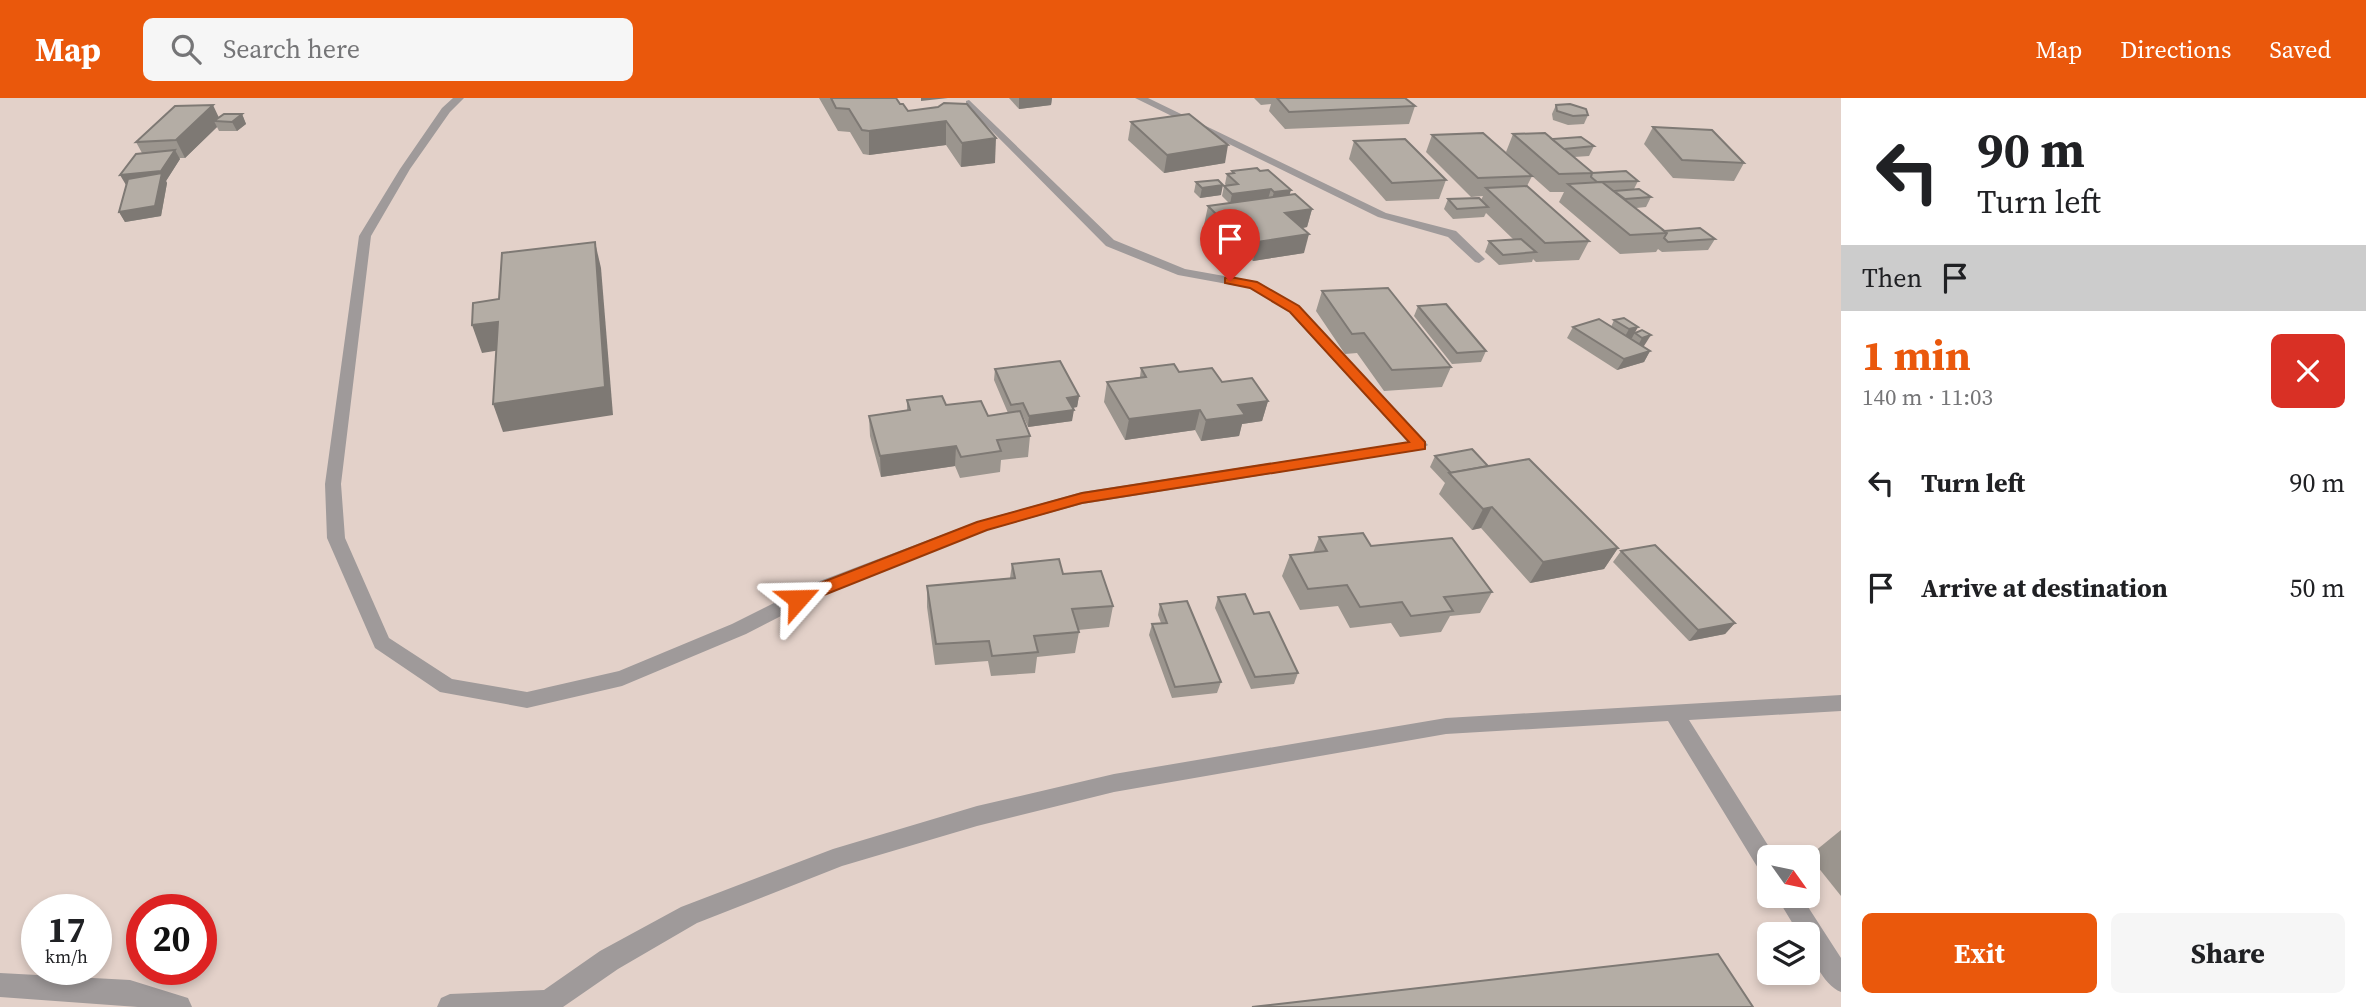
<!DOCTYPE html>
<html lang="en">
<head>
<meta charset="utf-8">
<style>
  :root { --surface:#fff; --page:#f6f6f6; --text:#202124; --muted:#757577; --accent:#ea580c }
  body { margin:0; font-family:"Source Serif 4",serif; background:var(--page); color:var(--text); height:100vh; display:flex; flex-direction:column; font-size:26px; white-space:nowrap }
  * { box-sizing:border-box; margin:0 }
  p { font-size:23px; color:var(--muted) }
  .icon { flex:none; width:38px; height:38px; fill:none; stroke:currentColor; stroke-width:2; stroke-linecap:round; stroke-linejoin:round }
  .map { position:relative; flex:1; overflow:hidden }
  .side { display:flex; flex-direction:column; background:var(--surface); width:525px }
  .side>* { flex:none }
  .top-card { background:#fff; color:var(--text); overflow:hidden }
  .needle { width:46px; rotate:123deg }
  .tools { position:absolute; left:1757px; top:747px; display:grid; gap:14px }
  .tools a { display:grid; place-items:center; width:63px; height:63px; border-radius:10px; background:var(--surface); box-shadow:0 4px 10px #0003; font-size:35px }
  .speed { position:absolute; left:21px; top:796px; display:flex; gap:14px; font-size:35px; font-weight:700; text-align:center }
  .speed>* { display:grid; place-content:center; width:91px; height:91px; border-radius:50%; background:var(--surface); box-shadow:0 4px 10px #0003; line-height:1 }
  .speed small { font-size:18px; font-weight:400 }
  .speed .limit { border:10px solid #d22; background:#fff; color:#111 }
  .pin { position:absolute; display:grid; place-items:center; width:60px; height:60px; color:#fff; margin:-72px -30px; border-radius:50% 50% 50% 0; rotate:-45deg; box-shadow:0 0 7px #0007 }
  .pin .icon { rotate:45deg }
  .me { position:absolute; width:77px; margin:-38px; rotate:65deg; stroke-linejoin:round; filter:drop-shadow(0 0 5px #0008) }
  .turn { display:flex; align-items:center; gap:24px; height:147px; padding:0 21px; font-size:32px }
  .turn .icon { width:91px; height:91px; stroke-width:2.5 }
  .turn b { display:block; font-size:49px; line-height:60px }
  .then { display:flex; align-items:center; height:66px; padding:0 21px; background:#0003; gap:14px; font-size:26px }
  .round { display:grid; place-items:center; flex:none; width:74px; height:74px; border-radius:10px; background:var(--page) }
  .headline { display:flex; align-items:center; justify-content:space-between; height:119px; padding:0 21px }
  h1 { font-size:42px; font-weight:700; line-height:52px; color:var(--accent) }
  .cta { display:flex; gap:14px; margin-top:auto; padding:14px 21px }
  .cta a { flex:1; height:80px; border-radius:10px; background:var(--accent); color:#fff; font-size:28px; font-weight:700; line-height:80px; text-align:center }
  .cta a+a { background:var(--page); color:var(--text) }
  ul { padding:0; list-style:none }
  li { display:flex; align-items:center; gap:21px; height:105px; padding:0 21px }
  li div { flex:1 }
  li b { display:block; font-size:26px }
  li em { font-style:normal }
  header { display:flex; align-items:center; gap:42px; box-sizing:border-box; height:98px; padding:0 35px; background:var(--accent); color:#fff }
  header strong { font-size:33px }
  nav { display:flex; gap:38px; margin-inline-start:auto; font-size:24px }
  .search { width:490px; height:63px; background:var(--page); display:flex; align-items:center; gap:18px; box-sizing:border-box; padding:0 24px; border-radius:10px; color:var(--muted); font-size:26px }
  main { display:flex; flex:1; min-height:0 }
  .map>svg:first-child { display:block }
  .built { fill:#e3d1c9; fill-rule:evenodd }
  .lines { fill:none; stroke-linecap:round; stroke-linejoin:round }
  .minor { fill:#9f9a9a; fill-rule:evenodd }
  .wall { fill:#9b958e }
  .shaded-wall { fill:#7e7974 }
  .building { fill:#b4ada5; stroke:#7e7974; stroke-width:2 }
  .route { fill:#ea580c; stroke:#983908; stroke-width:2 }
</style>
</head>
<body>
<header>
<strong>Map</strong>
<div class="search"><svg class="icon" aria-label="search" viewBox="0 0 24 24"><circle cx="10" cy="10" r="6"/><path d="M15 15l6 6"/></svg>Search here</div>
<nav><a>Map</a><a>Directions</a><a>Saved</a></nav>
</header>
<main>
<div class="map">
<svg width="1841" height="909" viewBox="0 0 1841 909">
  <rect width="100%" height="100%" fill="#eadfda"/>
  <path class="built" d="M0,0H1841V909H0ZM1769,760H1808V798H1769ZM37,812H96V872H37ZM142,812H201V872H142ZM1769,836H1808V875H1769Z"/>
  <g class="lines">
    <g class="minor">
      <polygon points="453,0 464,0 450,14 410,71 371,138 341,386 345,440 389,540 452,581 527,594 619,573 732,526 812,486 976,424 1082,394 1408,344 1289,214 1249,190 1178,177 1106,148 966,7 966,3 969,2 1114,142 1185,171 1258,184 1299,208 1428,347 1420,352 1082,406 988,432 824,496 746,536 622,588 527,610 440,594 375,550 327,440 325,386 359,138 400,71 442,10"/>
      <polygon points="1135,0 1148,0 1386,115 1456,133 1485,161 1479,165 1475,164 1448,139 1378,119"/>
      <polygon points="1841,597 1841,613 1689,622 1776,760 1769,760 1769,779 1761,775 1668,623 1446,636 1114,694 977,728 842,768 697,825 618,871 563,909 437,909 441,900 450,896 544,892 600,853 681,809 833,751 977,708 1114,676 1446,620"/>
      <path d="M1776,798H1801L1841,860V894C1823,887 1808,856 1808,836H1799Z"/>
      <polygon points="0,875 130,882 188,900 192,909 138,909 0,899"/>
    </g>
  </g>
  <g class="wall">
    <polygon points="819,0 896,0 900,6 908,13 938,9 995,65 961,69 946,47 869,57 863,56 850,34 838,33"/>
    <polygon points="1009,0 1052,0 1051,7 1019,11"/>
    <polygon points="1254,0 1405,0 1415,8 1409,26 1285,31 1269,13 1271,6 1261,7"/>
    <polygon points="1556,7 1588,17 1584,26 1568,27 1553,22 1552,16"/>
    <polygon points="242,16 246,26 237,33 219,33 217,29 185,60 179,60 180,61 166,83 167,85 161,118 125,124 119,114 142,55 136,44 219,20"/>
    <polygon points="1131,24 1225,65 1164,75 1128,42"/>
    <polygon points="1653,29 1744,65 1734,83 1673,80 1644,46"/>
    <polygon points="1513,36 1552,41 1594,48 1589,58 1574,59 1592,75 1638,83 1634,91 1651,99 1646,109 1636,110 1664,133 1715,141 1708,152 1662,154 1658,151 1656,154 1620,156 1559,104 1564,94 1550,94 1532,78 1527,88 1589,143 1579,162 1536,164 1533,161 1532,164 1499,167 1485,154 1489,143 1513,141 1486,115 1484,119 1453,121 1444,111 1448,101 1481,102 1483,98 1471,99 1426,54 1432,37 1527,73 1506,54"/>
    <polygon points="1354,43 1446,82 1439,101 1386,103 1349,61"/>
    <polygon points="1232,73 1260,73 1291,92 1289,96 1312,111 1307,129 1303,130 1304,155 1253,163 1228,138 1216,140 1204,127 1208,108 1229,105 1222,98 1224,88 1227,88 1225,86 1227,76 1232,75"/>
    <polygon points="1196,84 1221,97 1200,100 1194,94"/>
    <polygon points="1322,193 1451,269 1442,289 1384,293 1357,255 1345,256 1316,213"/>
    <polygon points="1418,208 1486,253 1481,264 1452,266 1414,218"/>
    <polygon points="1614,222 1635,235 1642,232 1644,248 1643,248 1650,253 1644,264 1617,272 1567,240 1573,229 1611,229"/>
    <polygon points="1141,270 1179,274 1222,284 1268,303 1262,323 1242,326 1239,338 1201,343 1195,332 1125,342 1104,304 1107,284 1140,279"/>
    <polygon points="995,271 1079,298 1077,309 1072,310 1072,323 1028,329 1022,316 1030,338 1028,359 1001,362 1000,374 960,380 955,368 881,379 870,338 869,318 907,312 907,302 946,307 988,318 1008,315 994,282"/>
    <polygon points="1435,358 1488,368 1618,450 1604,471 1530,485 1481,430 1472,432 1439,396 1445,385 1430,369"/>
    <polygon points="1319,439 1371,448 1492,494 1480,515 1450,518 1441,534 1400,539 1391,525 1350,530 1338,508 1300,512 1282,478 1290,457 1313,455"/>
    <polygon points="1621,453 1735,525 1725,536 1689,543 1613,464"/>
    <polygon points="1012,466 1063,476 1113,508 1109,529 1078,532 1079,534 1075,555 1037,559 1035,575 991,578 988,563 935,567 927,509 927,488 1010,480"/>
    <polygon points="1218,499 1254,516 1298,575 1294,586 1251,591 1215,510"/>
    <polygon points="1160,506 1221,584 1217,595 1172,600 1149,537 1152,526 1161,525 1158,517"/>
    <polygon points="1841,732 1841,798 1809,758"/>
  </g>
  <g class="shaded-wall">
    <polygon points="921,0 948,0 921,3"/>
    <polygon points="1019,0 1052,0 1051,7 1019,11"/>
    <polygon points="213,7 221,24 214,23 217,29 185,60 176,42"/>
    <polygon points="242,16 246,26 237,33 232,24"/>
    <polygon points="946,23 946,47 869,57 869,33"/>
    <polygon points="996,40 995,65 961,69 962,45"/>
    <polygon points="1228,47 1225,65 1164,75 1167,57"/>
    <polygon points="175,52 180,61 166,83 167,85 161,118 125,124 119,114 126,87 120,77"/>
    <polygon points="1223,87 1221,97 1200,100 1202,90"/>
    <polygon points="1271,91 1268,101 1230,106 1232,96"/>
    <polygon points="1291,92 1288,102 1271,104 1274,94"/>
    <polygon points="1312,111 1307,129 1280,134 1285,115"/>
    <polygon points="1232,119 1228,138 1216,140 1221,121"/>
    <polygon points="1309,136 1304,155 1253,163 1257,144"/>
    <polygon points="595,144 601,170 613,317 503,334 493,306"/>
    <polygon points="498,224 507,251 482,255 472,227"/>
    <polygon points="1638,229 1632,240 1623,242 1629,231"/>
    <polygon points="1651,237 1644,248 1636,251 1642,240"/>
    <polygon points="1650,253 1644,264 1617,272 1624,261"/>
    <polygon points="1079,298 1077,309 1066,311 1067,300"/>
    <polygon points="1268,303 1262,323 1242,326 1239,338 1201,343 1206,322 1238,307"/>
    <polygon points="1074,312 1072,323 1028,329 1029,318"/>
    <polygon points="1200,312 1195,332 1125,342 1129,321"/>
    <polygon points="956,348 955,368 881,379 880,358"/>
    <polygon points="1492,409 1481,430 1472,432 1483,411"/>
    <polygon points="1618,450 1604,471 1530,485 1543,464"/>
    <polygon points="1735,525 1725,536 1689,543 1698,532"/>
  </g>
  <g class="building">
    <polygon points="831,0 896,0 900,6 903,6 908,13 938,9 944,5 967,6 996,40 962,45 946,23 869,33 862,32 849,11 836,10"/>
    <polygon points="1277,0 1405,0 1415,8 1289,14"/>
    <polygon points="1570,6 1586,11 1588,17 1573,18 1557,13 1556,7"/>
    <polygon points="213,7 176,42 136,44 175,8"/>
    <polygon points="224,16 242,16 232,24 214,23"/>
    <polygon points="1189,16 1228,47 1167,57 1131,24"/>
    <polygon points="1653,29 1712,32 1744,65 1682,62"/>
    <polygon points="1483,35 1532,78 1478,80 1432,37"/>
    <polygon points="1545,35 1593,75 1559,76 1513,36"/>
    <polygon points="1581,39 1594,48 1564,51 1552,41"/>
    <polygon points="1405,41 1446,82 1392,85 1354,43"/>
    <polygon points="175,52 161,73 120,77 136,56"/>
    <polygon points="1257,70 1260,73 1268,72 1291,92 1274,94 1271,91 1232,96 1224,88 1238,86 1227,76 1234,75 1232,73"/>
    <polygon points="1626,73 1638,83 1597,84 1591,79 1592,75"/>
    <polygon points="162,75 155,108 119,114 128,81"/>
    <polygon points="1218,82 1223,87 1202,90 1196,84"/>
    <polygon points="1602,84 1667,135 1630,137 1568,86"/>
    <polygon points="1527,88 1589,143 1545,145 1486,90"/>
    <polygon points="1639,91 1651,99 1625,101 1614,93"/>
    <polygon points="1295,96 1312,111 1285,115 1309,136 1257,144 1232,119 1221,121 1208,108"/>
    <polygon points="1479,100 1488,109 1457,111 1448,101"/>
    <polygon points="1700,130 1715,141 1668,144 1664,140 1667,135 1664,133"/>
    <polygon points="1521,141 1536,154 1503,157 1489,143"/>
    <polygon points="595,144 605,289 493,306 498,224 472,227 473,205 499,201 502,155"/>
    <polygon points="1388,190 1451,269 1392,272 1364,235 1352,236 1322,193"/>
    <polygon points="1446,206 1486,253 1457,255 1418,208"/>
    <polygon points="1624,220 1638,229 1629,231 1614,222"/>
    <polygon points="1599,221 1650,253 1624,261 1573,229"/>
    <polygon points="1642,232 1651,237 1642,240 1635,235"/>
    <polygon points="1060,263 1079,298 1067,300 1074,312 1029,318 1023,305 1011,307 995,271"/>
    <polygon points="1174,266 1179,274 1212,270 1222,284 1252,280 1268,303 1238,307 1245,317 1206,322 1200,312 1129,321 1107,284 1146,279 1141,270"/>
    <polygon points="942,298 946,307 981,303 988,318 1020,313 1030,338 997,342 1001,353 961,359 956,348 880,358 869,318 910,312 907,302"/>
    <polygon points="1472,351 1488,368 1451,375 1435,358"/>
    <polygon points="1529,361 1618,450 1543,464 1492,409 1483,411 1449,375"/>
    <polygon points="1363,435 1371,448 1452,440 1492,494 1444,499 1453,513 1411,518 1402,504 1360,509 1347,487 1308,491 1290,457 1327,453 1319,439"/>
    <polygon points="1655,447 1735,525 1698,532 1621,453"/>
    <polygon points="1059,461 1063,476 1101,473 1113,508 1072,511 1079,534 1034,538 1038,554 992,558 989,543 936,546 927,488 1015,480 1012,466"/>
    <polygon points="1245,496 1254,516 1269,514 1298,575 1255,579 1218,499"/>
    <polygon points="1187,503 1221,584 1175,589 1152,526 1167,525 1160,506"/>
    <polygon points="1718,856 1753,909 1252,909"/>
  </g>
  <polygon class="route" points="1230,179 1257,184 1299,208 1425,344 1425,351 1082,405 987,432 804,505 792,505 790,501 792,496 977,424 1082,395 1409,344 1290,214 1250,190 1225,185 1225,180"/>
</svg>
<div class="tools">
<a><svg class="needle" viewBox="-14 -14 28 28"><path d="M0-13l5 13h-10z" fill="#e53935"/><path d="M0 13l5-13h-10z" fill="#757577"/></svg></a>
<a><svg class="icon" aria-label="layers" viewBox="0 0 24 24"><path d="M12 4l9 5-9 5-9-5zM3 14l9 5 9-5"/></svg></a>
</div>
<div class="speed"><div>17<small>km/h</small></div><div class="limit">20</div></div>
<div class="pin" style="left:1230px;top:183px;background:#d93025"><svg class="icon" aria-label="arrive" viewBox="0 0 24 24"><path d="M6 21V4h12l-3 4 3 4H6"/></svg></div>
<svg class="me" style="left:798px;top:501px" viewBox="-20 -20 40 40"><path d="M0-17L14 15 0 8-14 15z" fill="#ea580c" stroke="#fff" stroke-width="4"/></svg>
</div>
<section class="side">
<div class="top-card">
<div class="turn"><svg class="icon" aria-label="left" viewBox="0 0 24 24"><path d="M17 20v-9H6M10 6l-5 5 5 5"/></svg><div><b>90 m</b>Turn left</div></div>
<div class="then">Then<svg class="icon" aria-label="arrive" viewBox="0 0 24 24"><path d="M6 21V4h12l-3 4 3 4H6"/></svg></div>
</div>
<div class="headline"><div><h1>1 min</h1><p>140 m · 11:03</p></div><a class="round" style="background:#d93025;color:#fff"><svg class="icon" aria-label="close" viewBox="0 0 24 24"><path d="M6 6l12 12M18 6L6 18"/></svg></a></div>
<ul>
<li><svg class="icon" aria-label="left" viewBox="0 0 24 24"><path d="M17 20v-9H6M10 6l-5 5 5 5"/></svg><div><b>Turn left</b></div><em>90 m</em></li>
<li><svg class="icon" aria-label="arrive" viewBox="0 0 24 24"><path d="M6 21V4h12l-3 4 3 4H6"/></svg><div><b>Arrive at destination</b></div><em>50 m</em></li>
</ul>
<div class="cta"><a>Exit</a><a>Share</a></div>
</section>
</main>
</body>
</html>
